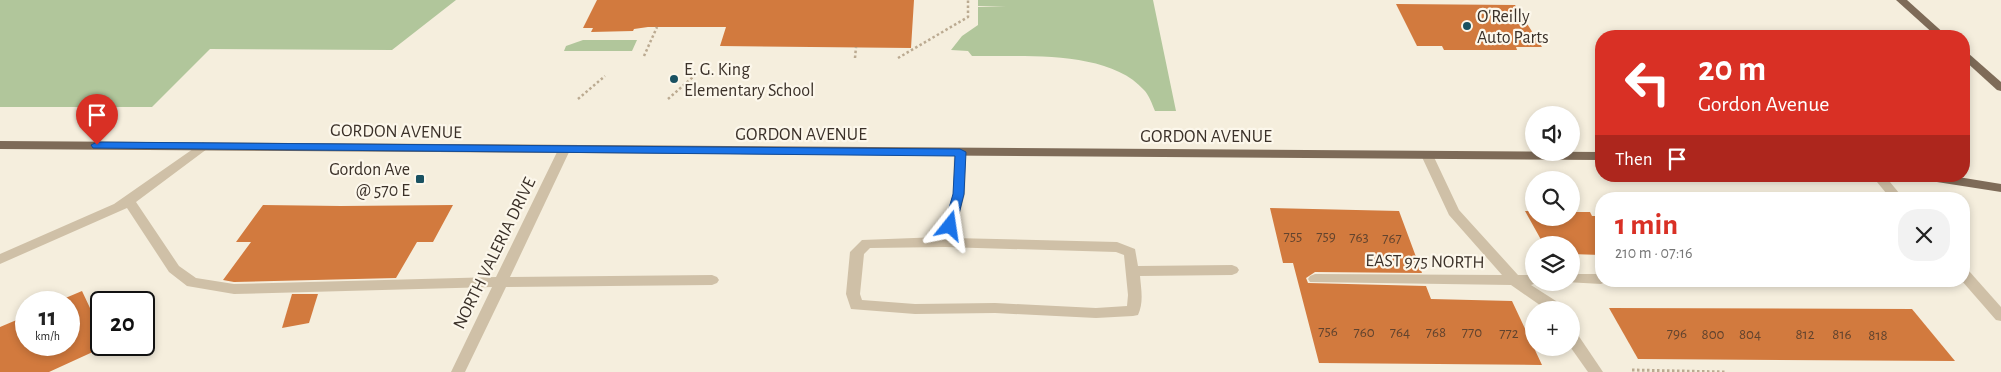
<!DOCTYPE html>
<html lang="en">
<head>
<meta charset="utf-8">
<style>
  :root { --surface:#fff; --page:#f2f2f2; --text:#222; --muted:#767676; --accent:#d93025 }
  body { margin:0; font-family:"Alegreya Sans",sans-serif; background:var(--page); color:var(--text); height:100vh; display:flex; flex-direction:column; font-size:19px; white-space:nowrap }
  * { box-sizing:border-box; margin:0 }
  p { font-size:16px; color:var(--muted) }
  .icon { flex:none; width:28px; height:28px; fill:none; stroke:currentColor; stroke-width:2; stroke-linecap:round; stroke-linejoin:round }
  .map { position:relative; flex:1; overflow:hidden }
  .side { position:absolute; left:1595px; top:192px; width:375px; height:95px; display:flex; flex-direction:column; background:var(--surface); border-radius:20px; box-shadow:0 2px 8px #0003 }
  .side>* { flex:none }
  .guide { position:absolute; left:1595px; top:30px; width:375px; height:152px; border-radius:20px; box-shadow:0 2px 8px #0003; background:#d93025; color:#fff; overflow:hidden }
  .buttons { position:absolute; left:1525px; top:106px; display:grid; gap:10px }
  .buttons a { display:grid; place-items:center; width:55px; height:55px; border-radius:50%; background:var(--surface); box-shadow:0 2px 8px #0003; font-size:25px }
  .speed { position:absolute; left:15px; top:291px; display:flex; gap:10px; font-size:25px; font-weight:700; text-align:center }
  .speed>* { display:grid; place-content:center; width:65px; height:65px; border-radius:50%; background:var(--surface); box-shadow:0 2px 8px #0003; line-height:1 }
  .speed small { font-size:12px; font-weight:400 }
  .speed .limit { border:2px solid #111; border-radius:8px; background:#fff; color:#111 }
  .pin { position:absolute; display:grid; place-items:center; width:42px; height:42px; color:#fff; margin:-51px -21px; border-radius:50% 50% 50% 0; rotate:-45deg; box-shadow:0 0 5px #0007 }
  .pin .icon { rotate:45deg }
  .me { position:absolute; width:55px; margin:-28px; rotate:15deg; stroke-linejoin:round; filter:drop-shadow(0 0 4px #0008) }
  .turn { display:flex; align-items:center; gap:18px; height:105px; padding:0 20px; font-size:22px }
  .turn .icon { width:65px; height:65px; stroke-width:2.5 }
  .turn b { display:block; font-size:35px; line-height:42px }
  .then { display:flex; align-items:center; height:48px; padding:0 20px; background:#0003; gap:10px; font-size:19px }
  .round { display:grid; place-items:center; flex:none; width:52px; height:52px; border-radius:20px; background:var(--page) }
  .summary { display:flex; align-items:center; justify-content:space-between; height:85px; padding:0 20px }
  h1 { font-size:30px; font-weight:600; line-height:38px; color:var(--accent) }
  .map>svg:first-child { display:block }
  .green { fill:#b1c69b }
  .building { fill:#d27a3e }
  .lines { fill:none; stroke-linecap:round; stroke-linejoin:round }
  .path-far1 { stroke:#bbaa91; stroke-width:2.5; stroke-dasharray:2.5 2.5; stroke-linecap:butt }
  .path { stroke:#bbaa91; stroke-width:3; stroke-dasharray:2.5 2.5; stroke-linecap:butt }
  .minor { fill:#cfc0a7; fill-rule:evenodd }
  .major { fill:#7e6b58; fill-rule:evenodd }
  .route { fill:#1a73e8; stroke:#114b97 }
  .poi-dot { fill:#195161; stroke:#fcf7eb; stroke-width:2 }
  .labels { text-anchor:middle; stroke-width:4.5; stroke-linejoin:round; paint-order:stroke }
  .number-label { font-size:15px; fill:#61432e }
  .poi-label { font-size:18px; fill:#3b3129; stroke:#fcf7eb; text-anchor:start }
  .street-label { font-size:18px; fill:#3b3129; stroke:#fcf7eb }
</style>
</head>
<body>
<div class="map">
<svg width="2001" height="372" viewBox="0 0 2001 372">
  <rect width="100%" height="100%" fill="#f5eedd"/>
  <g class="green">
    <polygon points="0,0 456,0 392,50 210,49 152,107 0,107"/>
    <path d="M978,0H1153L1176,111H1155C1152,104 1149,95 1144,90C1108,49 1021,57 972,56L968,51L951,50L962,36L978,25V7L1006,6H978Z"/>
    <polygon points="583,40 637,40 632,51 564,51 566,46"/>
  </g>
  <g class="building">
    <polygon points="597,0 914,0 911,48 720,46 726,27 648,27 634,29 633,31 591,32 593,28 583,28"/>
    <polygon points="1396,4 1515,5 1542,47 1516,47 1517,50 1444,50 1442,46 1417,46"/>
    <polygon points="263,205 341,206 453,205 433,242 417,242 396,278 234,282 223,280 251,242 236,242"/>
    <polygon points="1270,208 1399,211 1422,273 1315,272 1306,278 1308,283 1426,286 1431,299 1512,301 1542,365 1319,363 1293,263 1283,263"/>
    <polygon points="1525,211 1534,211 1534,218 1571,218 1571,212 1590,212 1592,216 1601,216 1601,255 1571,254 1571,245 1544,245"/>
    <polygon points="82,291 90,308 97,305 98,308 101,306 101,345 108,345 49,372 0,372 0,327 26,316 26,345 69,345 69,302 56,302"/>
    <polygon points="292,294 318,294 309,323 282,328"/>
    <polygon points="1609,308 1912,309 1955,361 1638,359"/>
  </g>
  <g class="lines">
    <g class="path-far1">
      <polyline points="644,56 657,27"/>
      <polyline points="855,58 856,47"/>
      <polyline points="898,58 968,17 968,0"/>
      <polyline points="578,99 605,76"/>
      <polyline points="668,99 694,76"/>
    </g>
    <polyline class="path" points="1632,370 1726,372"/>
    <g class="minor">
      <polygon points="203,142 209,146 207,149 136,202 179,266 196,278 234,284 496,277 558,150 564,146 570,150 510,277 712,275 717,277 719,280 717,283 712,285 506,287 465,372 451,372 492,287 234,294 187,286 169,272 127,208 0,264 0,254 114,204"/>
      <path d="M960,148L966,152L965,194L953,238L1117,242L1135,249L1138,266L1232,265L1237,267L1239,270L1237,273L1232,275L1140,276C1141,288 1144,303 1138,315L1133,316L1096,318L995,313L915,314L851,309L846,294L850,252L862,240L940,237L953,194L954,152ZM945,247L1116,252L1124,255L1128,295L1127,306L1096,308L995,303L915,304L862,300L860,294L864,254L870,248Z"/>
      <polygon points="1427,151 1433,155 1459,210 1518,275 1534,275 1534,282 1539,282 1531,285 1556,301 1561,310 1547,310 1511,285 1310,282 1308,279 1310,276 1315,274 1502,275 1449,215 1421,155"/>
      <polygon points="1872,176 1885,176 1904,199 1891,199"/>
      <polygon points="1964,269 1969,271 2001,307 2001,321 1996,320 1962,281"/>
      <polygon points="1571,274 1601,274 1601,281 1607,281 1601,284 1566,282 1571,282"/>
      <polygon points="1571,331 1576,332 1603,372 1588,372 1571,348"/>
    </g>
    <g class="major">
      <polygon points="1896,0 1907,0 1947,36 1936,36"/>
      <polygon points="1964,52 1968,53 2001,82 2001,91 1997,90 1964,60"/>
      <polygon points="0,141 1601,152 1601,160 0,149"/>
      <polygon points="1918,176 1952,176 2001,184 2001,192 1924,180"/>
    </g>
  </g>
  <polygon class="route" points="97,142 960,149 966,152 964,194 956,226 954,229 946,229 944,226 953,194 955,156 93,148 91,145"/>
  <g class="poi-dot">
    <circle cx="1467" cy="26" r="5"/>
    <circle cx="674" cy="79" r="5"/>
    <rect x="415" y="174" width="10" height="10" rx="2.5"/>
  </g>
  <g class="labels">
    <g class="number-label">
      <text x="1293" y="241">755</text>
      <text x="1326" y="241">759</text>
      <text x="1359" y="242">763</text>
      <text x="1392" y="243">767</text>
      <text x="1328" y="336">756</text>
      <text x="1364" y="337">760</text>
      <text x="1400" y="337">764</text>
      <text x="1436" y="337">768</text>
      <text x="1472" y="337">770</text>
      <text x="1509" y="338">772</text>
      <text x="1677" y="338">796</text>
      <text x="1713" y="339">800</text>
      <text x="1750" y="339">804</text>
      <text x="1805" y="339">812</text>
      <text x="1842" y="339">816</text>
      <text x="1878" y="340">818</text>
    </g>
    <g class="poi-label">
      <text x="1477" y="22">O'Reilly<tspan x="1477" dy="21">Auto Parts</tspan></text>
      <text x="684" y="75">E. G. King<tspan x="684" dy="21">Elementary School</tspan></text>
      <text x="410" y="175" text-anchor="end">Gordon Ave<tspan x="410" dy="21">@ 570 E</tspan></text>
    </g>
    <g class="street-label">
      <text transform="translate(396 131) rotate(1)" y="6">GORDON AVENUE</text>
      <text x="801" y="140">GORDON AVENUE</text>
      <text x="1206" y="142">GORDON AVENUE</text>
      <text transform="translate(494 253) rotate(-64)" y="6">NORTH VALERIA DRIVE</text>
      <text transform="translate(1425 261) rotate(1)" y="6">EAST 975 NORTH</text>
    </g>
  </g>
</svg>
<div class="buttons">
<a><svg class="icon" aria-label="sound" viewBox="0 0 24 24"><path d="M4 9h4l5-4v14l-5-4H4zM17 9q2 3 0 6"/></svg></a>
<a><svg class="icon" aria-label="search" viewBox="0 0 24 24"><circle cx="10" cy="10" r="6"/><path d="M15 15l6 6"/></svg></a>
<a><svg class="icon" aria-label="layers" viewBox="0 0 24 24"><path d="M12 4l9 5-9 5-9-5zM3 14l9 5 9-5"/></svg></a>
<a>+</a>
</div>
<div class="speed"><div>11<small>km/h</small></div><div class="limit">20</div></div>
<div class="pin" style="left:97px;top:145px;background:#d93025"><svg class="icon" aria-label="arrive" viewBox="0 0 24 24"><path d="M6 21V4h12l-3 4 3 4H6"/></svg></div>
<svg class="me" style="left:950px;top:226px" viewBox="-20 -20 40 40"><path d="M0-17L14 15 0 8-14 15z" fill="#1a73e8" stroke="#fff" stroke-width="4"/></svg>
<div class="guide">
<div class="turn"><svg class="icon" aria-label="left" viewBox="0 0 24 24"><path d="M17 20v-9H6M10 6l-5 5 5 5"/></svg><div><b>20 m</b>Gordon Avenue</div></div>
<div class="then">Then<svg class="icon" aria-label="arrive" viewBox="0 0 24 24"><path d="M6 21V4h12l-3 4 3 4H6"/></svg></div>
</div>
<section class="side">
<div class="summary"><div><h1>1 min</h1><p>210 m · 07:16</p></div><a class="round"><svg class="icon" aria-label="close" viewBox="0 0 24 24"><path d="M6 6l12 12M18 6L6 18"/></svg></a></div>
</section>
</div>
</body>
</html>
